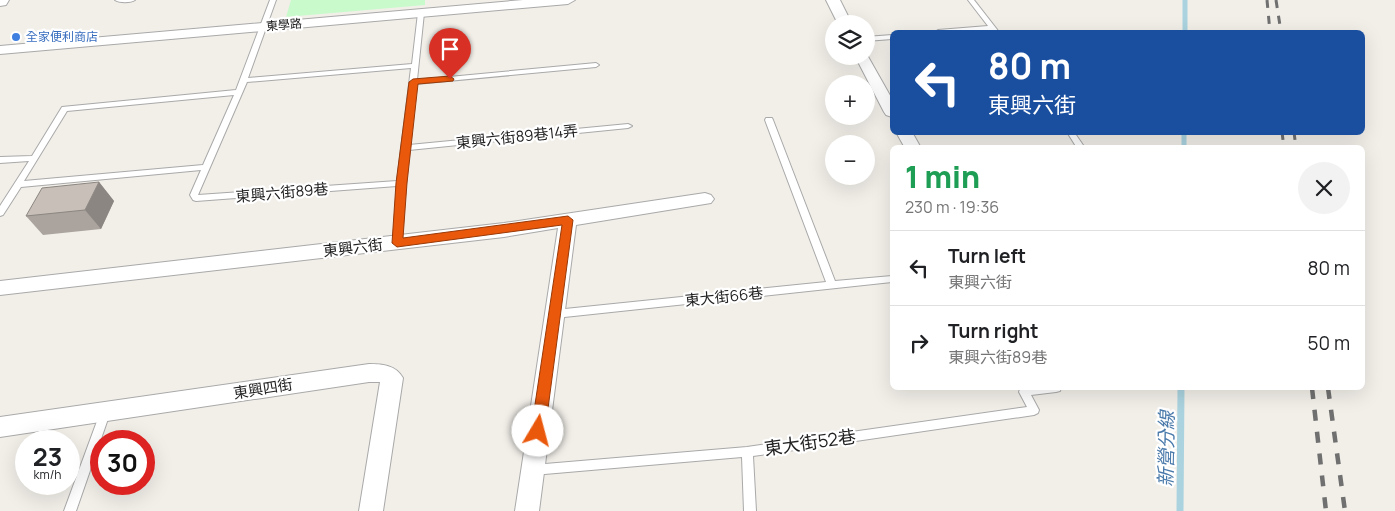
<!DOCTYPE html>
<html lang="en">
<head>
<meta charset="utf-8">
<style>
  :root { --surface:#fff; --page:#f2f2f2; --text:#202124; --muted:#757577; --line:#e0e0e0 }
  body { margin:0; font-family:Manrope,"Noto Sans TC",sans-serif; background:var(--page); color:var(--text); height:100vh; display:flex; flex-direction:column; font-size:19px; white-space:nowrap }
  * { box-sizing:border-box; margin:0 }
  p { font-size:16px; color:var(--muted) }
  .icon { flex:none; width:28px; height:28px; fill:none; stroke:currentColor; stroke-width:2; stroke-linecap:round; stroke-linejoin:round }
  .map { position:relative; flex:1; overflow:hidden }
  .details { position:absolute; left:890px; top:145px; width:475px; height:245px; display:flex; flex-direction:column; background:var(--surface); border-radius:8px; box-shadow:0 5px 20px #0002 }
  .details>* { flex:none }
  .banner { position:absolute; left:890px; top:30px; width:475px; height:105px; border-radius:8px; box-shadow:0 5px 20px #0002; background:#1a4fa0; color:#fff; overflow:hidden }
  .fabs { position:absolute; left:825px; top:15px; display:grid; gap:10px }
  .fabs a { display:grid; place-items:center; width:50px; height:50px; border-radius:50%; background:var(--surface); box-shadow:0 5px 20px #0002; font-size:25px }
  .speed { position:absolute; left:15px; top:430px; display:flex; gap:10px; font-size:25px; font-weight:700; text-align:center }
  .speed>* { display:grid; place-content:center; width:65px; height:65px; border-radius:50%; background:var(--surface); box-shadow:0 5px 20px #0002; line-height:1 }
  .speed small { font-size:12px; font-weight:400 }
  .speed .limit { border:8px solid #d22; background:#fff; color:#111 }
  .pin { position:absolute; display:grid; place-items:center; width:42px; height:42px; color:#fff; margin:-51px -21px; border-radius:50% 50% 50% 0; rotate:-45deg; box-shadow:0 0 5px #0007 }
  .pin .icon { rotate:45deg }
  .me { position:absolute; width:55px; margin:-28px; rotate:8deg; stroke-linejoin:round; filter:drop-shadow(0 0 4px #0008) }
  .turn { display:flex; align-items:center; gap:18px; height:105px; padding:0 15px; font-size:22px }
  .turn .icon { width:65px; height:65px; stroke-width:2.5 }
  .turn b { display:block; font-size:35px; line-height:42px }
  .round { display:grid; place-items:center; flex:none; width:52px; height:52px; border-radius:26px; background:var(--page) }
  .headline { display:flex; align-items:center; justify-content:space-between; height:85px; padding:0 15px }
  h1 { font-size:30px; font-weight:800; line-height:38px; color:#1e9e55 }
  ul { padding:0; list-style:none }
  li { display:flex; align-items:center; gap:15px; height:75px; padding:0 15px; border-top:1px solid var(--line) }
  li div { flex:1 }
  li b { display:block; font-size:19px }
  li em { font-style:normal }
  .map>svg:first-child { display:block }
  .park { fill:#c8facc }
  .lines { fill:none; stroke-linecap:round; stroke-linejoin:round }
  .stream-far1 { stroke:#aad3df; stroke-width:5 }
  .stream { stroke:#aad3df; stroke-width:7 }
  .service-casing { stroke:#a9a9a9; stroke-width:2 }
  .minor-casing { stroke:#a9a9a9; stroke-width:2 }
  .tertiary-casing { stroke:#a9a9a9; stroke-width:2 }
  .service { fill:#fff; fill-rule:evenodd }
  .minor { fill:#fff; fill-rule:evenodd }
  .tertiary { fill:#fff; fill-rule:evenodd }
  .rail-far1 { stroke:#707070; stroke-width:3; stroke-dasharray:8 8; stroke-linecap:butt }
  .rail { stroke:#707070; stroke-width:4.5; stroke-dasharray:11 11; stroke-linecap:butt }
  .wall { fill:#aba49e }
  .shaded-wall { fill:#8b8681 }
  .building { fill:#c7bfb8; stroke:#8b8681 }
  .route { fill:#ea580c; stroke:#983908 }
  .shop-dot { fill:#3f7fe0; stroke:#fff; stroke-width:2 }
  .labels { text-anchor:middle; stroke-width:4.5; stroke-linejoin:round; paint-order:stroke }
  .far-street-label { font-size:12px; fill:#222; stroke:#fff }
  .far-shop-label { font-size:12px; fill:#366cbe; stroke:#fff; text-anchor:start }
  .street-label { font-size:15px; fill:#222; stroke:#fff }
  .near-street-label { font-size:18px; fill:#222; stroke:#fff }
  .near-water-label { font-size:19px; font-style:italic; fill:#4a7aab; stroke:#fff }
</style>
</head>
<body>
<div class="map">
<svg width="1395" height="511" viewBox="0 0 1395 511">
  <rect width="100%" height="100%" fill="#f2efe9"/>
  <polygon class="park" points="291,0 425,0 425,5 286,17"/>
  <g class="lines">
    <g class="stream-far1">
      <polyline points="1185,0 1185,32"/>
      <polyline points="1184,132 1184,148"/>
    </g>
    <polyline class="stream" points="1180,511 1181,388"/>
    <defs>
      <g id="service">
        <path d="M115,0H135C131,3 119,3 115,0Z"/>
        <path d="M270,0H276L248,78L412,64L418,13L421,11L424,13L417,80L596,63L599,65L596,67L416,84L409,145L628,124L632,126L628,128L409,150L401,243L397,246L393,243L397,186L196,201L193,200L190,195L201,170L21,187L3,215L0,216V206L29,161L0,163V157L32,156L62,107L236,90ZM411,68L397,181L198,195L247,82ZM234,95L203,165L24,181L67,111Z"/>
        <polygon points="968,0 974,0 999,32 993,32 991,30 935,32 938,30 988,26"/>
        <polygon points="892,35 892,39 866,41 866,37"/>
        <polygon points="766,118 772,118 773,120 835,281 892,276 892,282 555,318 552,317 550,314 552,311 555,310 826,282 765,120"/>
        <polygon points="1067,132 1074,132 1085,148 1077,148"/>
        <polygon points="1025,388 1061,388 1060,391 1056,392 1031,395 1039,410 1038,413 1034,415 753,456 756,511 744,511 742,457 533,475 529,474 528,470 529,466 533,465 747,447 1027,407 1019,392 1020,389"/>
        <polygon points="105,408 109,410 110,413 76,511 64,511 100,413 101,410"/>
      </g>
      <g id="minor">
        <polygon points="523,0 575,0 568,4 0,54 0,46"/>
        <polygon points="826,0 840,0 852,24 838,24"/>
        <polygon points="866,53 892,99 892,117 886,115 884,112 855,56 866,56"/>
        <polygon points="896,132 912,132 921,148 905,148"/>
        <polygon points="705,193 711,195 714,199 711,203 576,225 539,511 515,511 558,228 504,237 0,295 0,281 504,223"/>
        <path d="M369,364C382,364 396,365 403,378L383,511H359L380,382H369L0,437V417Z"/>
      </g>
      <polygon id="tertiary" points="0,0 9,0 6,5 0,6"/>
    </defs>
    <use href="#service" class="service-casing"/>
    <use href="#minor" class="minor-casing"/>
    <use href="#tertiary" class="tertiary-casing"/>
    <use href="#service" class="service"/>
    <use href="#minor" class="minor"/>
    <use href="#tertiary" class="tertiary"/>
    <g class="rail-far1">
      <polyline points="1267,0 1270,32"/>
      <polyline points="1276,0 1281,32"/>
      <polyline points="1282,132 1284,148"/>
      <polyline points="1294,132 1296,148"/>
    </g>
    <g class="rail">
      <polyline points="1312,388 1326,511"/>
      <polyline points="1328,388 1345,511"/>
    </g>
  </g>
  <polygon class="wall" points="99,182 114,201 101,229 43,235 26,216"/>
  <polygon class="shaded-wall" points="99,182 114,201 101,229 85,210"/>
  <polygon class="building" points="99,182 85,210 26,216 42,188"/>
  <polygon class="route" points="450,76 454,79 453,81 418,84 407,183 403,238 568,216 573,220 545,431 543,435 538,437 533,435 531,431 562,225 397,247 392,243 396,183 409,82 413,79"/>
  <circle class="shop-dot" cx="16" cy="37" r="5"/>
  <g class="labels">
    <g class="far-street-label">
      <text transform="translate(284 25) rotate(-5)" y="4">東學路</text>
    </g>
    <g class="far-shop-label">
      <text x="26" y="41">全家便利商店</text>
    </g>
    <g class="street-label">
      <text transform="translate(517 137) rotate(-6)" y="5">東興六街89巷14弄</text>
      <text transform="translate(282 193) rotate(-5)" y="5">東興六街89巷</text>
      <text transform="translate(353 248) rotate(-7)" y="5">東興六街</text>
      <text transform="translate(724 297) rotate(-6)" y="5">東大街66巷</text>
      <text transform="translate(263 389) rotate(-9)" y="5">東興四街</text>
    </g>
    <g class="near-street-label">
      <text transform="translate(810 443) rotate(-8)" y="6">東大街52巷</text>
    </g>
    <g class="near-water-label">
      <text transform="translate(1166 449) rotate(-89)" y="7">新營分線</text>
    </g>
  </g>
</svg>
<div class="fabs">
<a><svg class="icon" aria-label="layers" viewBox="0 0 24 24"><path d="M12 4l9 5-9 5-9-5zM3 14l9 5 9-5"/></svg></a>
<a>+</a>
<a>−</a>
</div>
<div class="speed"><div>23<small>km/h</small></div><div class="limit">30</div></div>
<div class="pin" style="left:450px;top:79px;background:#d93025"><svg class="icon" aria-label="arrive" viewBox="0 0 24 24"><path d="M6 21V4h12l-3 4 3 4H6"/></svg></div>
<svg class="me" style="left:538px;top:431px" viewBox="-20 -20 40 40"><circle r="19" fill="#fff"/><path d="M0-13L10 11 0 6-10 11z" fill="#ea580c"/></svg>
<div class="banner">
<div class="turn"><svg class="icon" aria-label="left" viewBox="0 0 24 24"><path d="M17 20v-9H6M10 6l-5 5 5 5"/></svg><div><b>80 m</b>東興六街</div></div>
</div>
<section class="details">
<div class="headline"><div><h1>1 min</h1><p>230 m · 19:36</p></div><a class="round"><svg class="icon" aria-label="close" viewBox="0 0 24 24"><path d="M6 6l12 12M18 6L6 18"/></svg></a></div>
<ul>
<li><svg class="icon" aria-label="left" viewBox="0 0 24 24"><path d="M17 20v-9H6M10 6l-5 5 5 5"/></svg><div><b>Turn left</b><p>東興六街</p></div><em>80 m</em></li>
<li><svg class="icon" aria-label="right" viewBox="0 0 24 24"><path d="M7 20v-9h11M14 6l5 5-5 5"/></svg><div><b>Turn right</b><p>東興六街89巷</p></div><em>50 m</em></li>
</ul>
</section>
</div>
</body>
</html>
